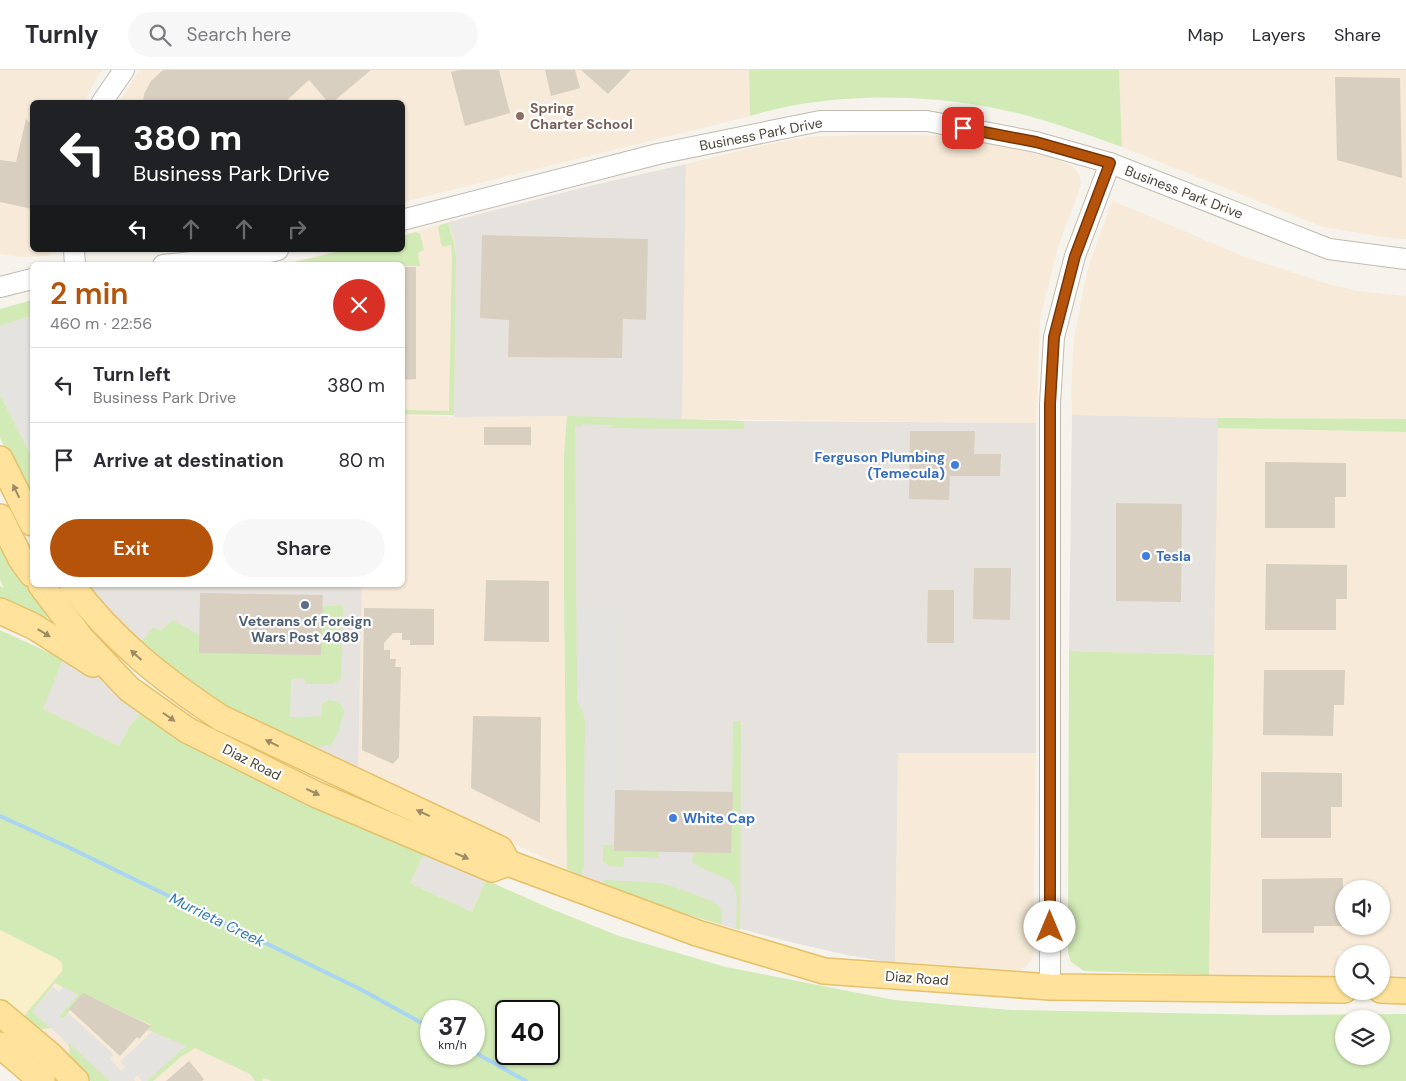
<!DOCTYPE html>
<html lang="en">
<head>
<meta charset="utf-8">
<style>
  :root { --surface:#fff; --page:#f7f7f7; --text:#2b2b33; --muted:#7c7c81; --line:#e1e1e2; --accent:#b45309 }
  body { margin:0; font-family:"DM Sans",sans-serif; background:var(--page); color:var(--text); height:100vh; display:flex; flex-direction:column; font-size:19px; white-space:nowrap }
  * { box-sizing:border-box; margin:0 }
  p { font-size:16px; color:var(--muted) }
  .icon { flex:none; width:28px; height:28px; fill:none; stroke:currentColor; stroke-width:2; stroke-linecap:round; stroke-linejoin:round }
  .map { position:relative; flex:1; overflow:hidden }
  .side { position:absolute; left:30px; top:192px; width:375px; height:325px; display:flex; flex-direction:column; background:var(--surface); border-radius:8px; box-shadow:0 1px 4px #0004 }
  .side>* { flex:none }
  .banner { position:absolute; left:30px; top:30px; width:375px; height:152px; border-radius:8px; box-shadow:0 1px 4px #0004; background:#202124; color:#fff; overflow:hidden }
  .tools { position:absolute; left:1335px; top:810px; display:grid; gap:10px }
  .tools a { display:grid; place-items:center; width:55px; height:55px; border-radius:50%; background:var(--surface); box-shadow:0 1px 4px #0004; font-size:25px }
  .speed { position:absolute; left:420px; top:930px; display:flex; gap:10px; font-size:25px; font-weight:700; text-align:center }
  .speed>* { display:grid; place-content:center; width:65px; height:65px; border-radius:50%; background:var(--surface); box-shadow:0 1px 4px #0004; line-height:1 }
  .speed small { font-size:12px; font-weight:400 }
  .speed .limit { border:2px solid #111; border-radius:8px; background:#fff; color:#111 }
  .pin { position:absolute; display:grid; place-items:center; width:42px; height:42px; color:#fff; margin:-21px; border-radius:10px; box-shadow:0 2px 8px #0006 }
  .me { position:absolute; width:55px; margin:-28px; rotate:0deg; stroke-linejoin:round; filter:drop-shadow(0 0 4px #0008) }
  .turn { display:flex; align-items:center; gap:18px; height:105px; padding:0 20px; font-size:22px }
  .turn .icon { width:65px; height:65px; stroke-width:2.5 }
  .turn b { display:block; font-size:35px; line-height:42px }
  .lanes { display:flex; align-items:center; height:48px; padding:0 20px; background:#0003; justify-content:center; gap:25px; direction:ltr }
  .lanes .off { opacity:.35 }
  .round { display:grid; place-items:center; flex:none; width:52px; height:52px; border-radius:26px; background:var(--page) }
  .overview { display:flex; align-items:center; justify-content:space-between; height:85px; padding:0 20px }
  h1 { font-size:30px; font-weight:600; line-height:38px; color:var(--accent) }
  .action { display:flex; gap:10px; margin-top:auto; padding:10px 20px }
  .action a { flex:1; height:58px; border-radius:30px; background:var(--accent); color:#fff; font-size:20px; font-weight:600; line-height:58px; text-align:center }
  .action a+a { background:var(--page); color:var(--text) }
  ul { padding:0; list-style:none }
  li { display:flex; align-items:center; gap:15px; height:75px; padding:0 20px; border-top:1px solid var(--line) }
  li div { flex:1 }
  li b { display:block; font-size:19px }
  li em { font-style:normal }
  header { display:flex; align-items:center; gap:30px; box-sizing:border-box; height:70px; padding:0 25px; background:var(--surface); border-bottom:1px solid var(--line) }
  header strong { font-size:24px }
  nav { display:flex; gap:28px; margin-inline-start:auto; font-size:18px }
  .search { width:350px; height:45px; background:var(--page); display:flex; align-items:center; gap:12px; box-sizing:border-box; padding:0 18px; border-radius:28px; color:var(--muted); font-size:19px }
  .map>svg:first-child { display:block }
  .commercial { fill:#f7ead8; fill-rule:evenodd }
  .industrial { fill:#e6e2dd }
  .green { fill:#d2eab5; fill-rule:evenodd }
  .sand { fill:#f9efc9 }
  .parking { fill:#e5e3e0 }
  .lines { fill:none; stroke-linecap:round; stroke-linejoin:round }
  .stream { stroke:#a9d4f2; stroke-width:4 }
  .building { fill:#d8cfc1 }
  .minor-casing { stroke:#c2bbae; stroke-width:22 }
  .major-casing { stroke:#e6c16a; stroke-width:28 }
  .minor { stroke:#fff; stroke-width:20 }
  .major { stroke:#ffe39c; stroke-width:25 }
  .oneway { fill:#9c8c66 }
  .route-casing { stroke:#753606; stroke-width:12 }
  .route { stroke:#b45309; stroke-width:9 }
  .education-dot { fill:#8d6e63; stroke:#fff; stroke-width:2 }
  .shop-dot { fill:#3f7fe0; stroke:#fff; stroke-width:2 }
  .service-dot { fill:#5c6f8a; stroke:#fff; stroke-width:2 }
  .labels { text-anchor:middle; stroke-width:4.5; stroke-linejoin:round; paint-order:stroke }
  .education-label { font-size:14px; font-weight:bold; fill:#785e54; stroke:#fff; text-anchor:start }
  .street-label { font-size:14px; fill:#4b4439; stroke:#fff }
  .shop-label { font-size:14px; font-weight:bold; fill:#366cbe; stroke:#fff; text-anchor:start }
  .service-label { font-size:14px; font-weight:bold; fill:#4e5e75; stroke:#fff }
  .water-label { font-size:15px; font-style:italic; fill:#2e7ab2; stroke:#fff }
</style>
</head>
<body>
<header>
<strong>Turnly</strong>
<div class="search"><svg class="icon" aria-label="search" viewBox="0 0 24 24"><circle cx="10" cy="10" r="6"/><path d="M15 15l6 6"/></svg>Search here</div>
<nav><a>Map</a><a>Layers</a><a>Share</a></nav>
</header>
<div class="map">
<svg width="1406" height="1011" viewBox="0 0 1406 1011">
  <rect width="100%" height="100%" fill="#f6f3ec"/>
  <g class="commercial">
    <polygon points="0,0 102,0 95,11 84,32 32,32 32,180 56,180 47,186 20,187 0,184"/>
    <polygon points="140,0 749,0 750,46 403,132 402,32 119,32"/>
    <polygon points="1119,0 1406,0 1406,169 1383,167 1323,157 1122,77"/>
    <polygon points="862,65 914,65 961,67 1034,83 1061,91 1072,96 1077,101 1080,107 1081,115 1058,177 1040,249 1036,353 682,349 686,94 760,76 808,67"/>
    <polygon points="1112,131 1147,145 1242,186 1322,212 1358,221 1406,226 1406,349 1218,348 1072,345 1071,321 1074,269 1087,201"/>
    <polygon points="448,152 455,171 456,188 454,345 403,345 402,195 279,195 341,180 402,180 403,165"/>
    <polygon points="403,345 454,347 567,346 564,387 564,511 567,799 358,701 362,515 402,515"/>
    <path d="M1217,358L1406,362V906L1381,905V884H1359L1358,881H1339V897L1337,903L1332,906L1209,905ZM1344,819H1381V856H1344Z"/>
    <polygon points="898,682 1036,683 1033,888 1025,898 1017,902 1003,903 895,893"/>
    <polygon points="62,901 227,989 271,1011 91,1011 67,988 22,948"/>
  </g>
  <g class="industrial">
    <polygon points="686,94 682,349 744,351 1036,353 1036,683 898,683 895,893 847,885 790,872 681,843 591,810 567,799 564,511 564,387 567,346 454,347 456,188 455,171 448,152 581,118"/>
    <polygon points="1072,345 1218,348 1214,585 1069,581"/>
    <polygon points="85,515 362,515 358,701 234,644 126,561"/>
    <polygon points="63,589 105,610 143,639 129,657 119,676 42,639"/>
    <polygon points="424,784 486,810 472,842 410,813"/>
  </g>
  <g class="green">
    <path d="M749,0H1119L1122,77C1094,67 1067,57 1039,49C951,23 838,19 750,46Z"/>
    <polygon points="448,153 454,172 456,188 454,345 403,344 403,340 449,341 452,189 451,175 442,177 438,158 440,155"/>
    <polygon points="416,162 420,164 424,180 418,183 420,196 282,195 345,180 402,180 403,166"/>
    <polygon points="32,230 32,246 0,256 0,239"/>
    <polygon points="0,324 32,387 32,432 0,368"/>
    <polygon points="567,346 744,351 744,359 612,358 612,355 583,354 583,356 575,356 577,630 584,644 585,652 584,792 581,806 567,799 564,511 564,387"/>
    <polygon points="1218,348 1406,349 1406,362 1217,358"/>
    <polygon points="0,471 47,544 47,548 41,551 0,534 0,516 4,518 0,510"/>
    <path d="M323,536H343L341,608C334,618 317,614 306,614L304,608L291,609V647L322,646V634L328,630L339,632L344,641L339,660L330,677L327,675L316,678L314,681L234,644L139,574L154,557L160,561L173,550L199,565V583L321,585Z"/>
    <path d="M0,560L63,589L43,639L119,676L129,657L143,639L211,686L245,703L424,784L410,813L472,842L486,810L549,838L619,866L726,897L894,930L1011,940L1271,945L1406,944V1011H271L264,1008L262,1011H255L250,1004L195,978L182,986L153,1011H147L185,976L148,960L151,955L84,924L63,949L59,946L61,944L78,925L55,913L32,942L51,958L41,959L38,962L22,948L62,901L57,889L0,860ZM431,941H474V984H431ZM506,941H549V984H506ZM1344,949H1381V986H1344Z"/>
    <polygon points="1069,581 1214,585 1209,905 1084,901 1071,892 1068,883"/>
    <polygon points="733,651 741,651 740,860 736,859 737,827 692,792 693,782 731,783"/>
    <polygon points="603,774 614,775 614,781 659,782 659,788 625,787 623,797 609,796 603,792"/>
    <path d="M604,810C621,810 645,809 662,813C676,816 716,829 722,840V855C681,843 641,829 602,814Z"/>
    <polygon points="69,973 70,974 110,1011 91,1011 67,988 70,985 69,976 67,974"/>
  </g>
  <path class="sand" d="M0,860L57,889C62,892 63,895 62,901L22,948L0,931Z"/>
  <g class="parking">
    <polygon points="32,246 32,387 0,324 0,256"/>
    <polygon points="577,536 621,537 614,775 584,774 585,652 584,644 577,630"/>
    <polygon points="306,614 332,614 333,630 328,630 322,634 322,646 290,647 291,616"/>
    <polygon points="659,782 693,782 692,792 695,795 729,810 734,816 736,821 736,859 722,855 722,840 715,832 671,816 661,813 607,810 604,810 602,814 603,792 609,796 623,797 625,787 658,788"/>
    <polygon points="53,917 59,922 63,917 78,925 59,946 63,949 68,943 114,985 110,989 120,1000 122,1001 125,997 120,992 152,962 186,976 147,1011 142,1011 137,1005 134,1008 135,1011 110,1011 70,974 67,974 59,965 32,942"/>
  </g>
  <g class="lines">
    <g class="stream">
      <polyline points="0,746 68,777 360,919 431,958"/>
      <polyline points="474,982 526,1011"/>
    </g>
  </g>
  <g class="building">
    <polygon points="163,0 371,0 333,32 328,32 309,10 285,32 143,32 144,24 151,11"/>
    <polygon points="459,0 499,0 510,43 465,56 451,2"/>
    <polygon points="545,0 575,0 580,18 551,26"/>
    <polygon points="581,0 631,0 608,24"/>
    <polygon points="1335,7 1400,8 1402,108 1337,90"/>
    <polygon points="26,49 32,55 32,139 0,132 0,90 16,92"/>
    <polygon points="482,165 648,169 646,250 623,249 622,288 508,287 509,250 480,248"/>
    <polygon points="402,197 416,197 416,309 402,310"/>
    <rect x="484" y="357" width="47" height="18"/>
    <polygon points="910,361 975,361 974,384 1001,384 1000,406 950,406 949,430 909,429"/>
    <polygon points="1265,392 1346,393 1346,427 1335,427 1335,458 1265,458"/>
    <polygon points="1116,433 1182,434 1181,532 1116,531"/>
    <polygon points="1266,494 1347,495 1347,529 1336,529 1336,560 1265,560"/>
    <polygon points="974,498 1011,498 1010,550 973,549"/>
    <polygon points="486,510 549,511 549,572 484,571"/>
    <polygon points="928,520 954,520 954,573 927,573"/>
    <polygon points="200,523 323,525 321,585 199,583"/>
    <polygon points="364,538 434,539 434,575 410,575 410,570 402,570 402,563 393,563 384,573 384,580 390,580 390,589 396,589 395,597 401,597 399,687 393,694 362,680"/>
    <polygon points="1264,600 1345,600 1344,635 1334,635 1333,666 1263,665"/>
    <polygon points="473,646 541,647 540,753 471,718"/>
    <polygon points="1261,702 1342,703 1342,737 1331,737 1331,768 1261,768"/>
    <polygon points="615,720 733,722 731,783 614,781"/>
    <polygon points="1343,808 1343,856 1314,856 1314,863 1262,863 1262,809"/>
    <polygon points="83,923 151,956 139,969 137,967 120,986 69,939"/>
    <polygon points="189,991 204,1009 202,1011 166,1011"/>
  </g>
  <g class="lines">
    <defs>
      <g id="minor">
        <polyline points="102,32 124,0"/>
        <polyline points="402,150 658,84 820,51 927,51 1036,72 1110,93 1329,179 1406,189"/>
        <polyline points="74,180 75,195"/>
        <polyline points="163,195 252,186 278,180"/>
        <polyline points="0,217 32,209"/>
        <polyline points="1050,917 1050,334 1054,267 1075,186 1110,93"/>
      </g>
      <g id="major">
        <polyline points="0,389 32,453"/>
        <polyline points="0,447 21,489 32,504"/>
        <polyline points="41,515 81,568 129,619 187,660 315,724 492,799 508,793"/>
        <path d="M72,515C112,570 165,611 221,648L500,779L508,793L697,863L824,901L1050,917L1344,920"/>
        <polyline points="0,541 33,556 93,594"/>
        <polyline points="1381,920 1406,921"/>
        <polyline points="0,943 50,985 76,1011"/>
        <polyline points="0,975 42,1011"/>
      </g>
    </defs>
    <use href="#minor" class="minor-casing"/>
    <use href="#major" class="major-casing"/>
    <use href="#minor" class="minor"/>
    <use href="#major" class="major"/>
  </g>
  <defs><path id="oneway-solid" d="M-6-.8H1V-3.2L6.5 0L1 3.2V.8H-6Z" transform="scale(1.25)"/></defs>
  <g class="oneway">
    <use href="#oneway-solid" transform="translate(16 421) rotate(-116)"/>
    <use href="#oneway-solid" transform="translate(44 563) rotate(31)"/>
    <use href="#oneway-solid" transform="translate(136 585) rotate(-138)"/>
    <use href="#oneway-solid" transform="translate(169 647) rotate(35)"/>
    <use href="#oneway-solid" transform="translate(272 673) rotate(-154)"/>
    <use href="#oneway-solid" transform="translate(313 722) rotate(25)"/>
    <use href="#oneway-solid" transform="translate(423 743) rotate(-155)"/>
    <use href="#oneway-solid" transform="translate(462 786) rotate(23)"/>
  </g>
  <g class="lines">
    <defs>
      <polyline id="route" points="963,58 1036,72 1110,93 1075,186 1054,267 1050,334 1050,857"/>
    </defs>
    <use href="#route" class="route-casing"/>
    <use href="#route" class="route"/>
  </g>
  <circle class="education-dot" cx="520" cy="46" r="5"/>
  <g class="shop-dot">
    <circle cx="955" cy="395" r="5"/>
    <circle cx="1146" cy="486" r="5"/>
    <circle cx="673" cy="748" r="5"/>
  </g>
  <circle class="service-dot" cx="305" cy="535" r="5"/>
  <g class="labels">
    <g class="education-label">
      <text x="530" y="43">Spring<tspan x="530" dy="16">Charter School</tspan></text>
    </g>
    <g class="street-label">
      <text transform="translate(761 64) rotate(-11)" y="5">Business Park Drive</text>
      <text transform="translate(1184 122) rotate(21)" y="5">Business Park Drive</text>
      <text transform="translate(252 692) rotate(27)" y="5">Diaz Road</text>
      <text transform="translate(917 908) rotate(4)" y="5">Diaz Road</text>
    </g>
    <g class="shop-label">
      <text x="945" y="392" text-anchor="end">Ferguson Plumbing<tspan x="945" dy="16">(Temecula)</tspan></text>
      <text x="1156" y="491">Tesla</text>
      <text x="683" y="753">White Cap</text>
    </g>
    <g class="service-label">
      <text x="305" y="556">Veterans of Foreign<tspan x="305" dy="16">Wars Post 4089</tspan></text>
    </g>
    <g class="water-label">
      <text transform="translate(217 850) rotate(26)" y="5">Murrieta Creek</text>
    </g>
  </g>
</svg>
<div class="tools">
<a><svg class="icon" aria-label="sound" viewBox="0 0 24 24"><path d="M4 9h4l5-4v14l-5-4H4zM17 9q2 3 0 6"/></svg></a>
<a><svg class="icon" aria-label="search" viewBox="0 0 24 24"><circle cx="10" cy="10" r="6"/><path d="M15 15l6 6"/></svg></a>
<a><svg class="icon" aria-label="layers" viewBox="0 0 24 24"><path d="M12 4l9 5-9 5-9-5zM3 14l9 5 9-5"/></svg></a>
</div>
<div class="speed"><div>37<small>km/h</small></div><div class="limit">40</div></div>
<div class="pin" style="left:963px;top:58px;background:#d93025"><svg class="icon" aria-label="arrive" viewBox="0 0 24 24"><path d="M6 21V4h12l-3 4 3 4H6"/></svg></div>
<svg class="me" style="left:1050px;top:857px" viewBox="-20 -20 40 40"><circle r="19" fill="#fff"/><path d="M0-13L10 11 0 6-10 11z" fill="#b45309"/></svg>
<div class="banner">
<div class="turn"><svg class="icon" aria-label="left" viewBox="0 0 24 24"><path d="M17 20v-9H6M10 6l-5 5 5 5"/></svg><div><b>380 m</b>Business Park Drive</div></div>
<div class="lanes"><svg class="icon" aria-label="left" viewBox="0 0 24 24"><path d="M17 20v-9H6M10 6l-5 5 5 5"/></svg><svg class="icon off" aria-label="ahead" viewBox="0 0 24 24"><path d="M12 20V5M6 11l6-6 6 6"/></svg><svg class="icon off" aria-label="ahead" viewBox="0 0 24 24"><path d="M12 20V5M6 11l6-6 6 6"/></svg><svg class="icon off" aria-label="right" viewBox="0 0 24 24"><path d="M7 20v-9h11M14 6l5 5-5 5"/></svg></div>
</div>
<section class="side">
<div class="overview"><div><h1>2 min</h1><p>460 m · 22:56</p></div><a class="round" style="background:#d93025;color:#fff"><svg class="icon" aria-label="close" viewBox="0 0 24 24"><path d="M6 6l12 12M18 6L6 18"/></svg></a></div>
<ul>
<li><svg class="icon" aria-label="left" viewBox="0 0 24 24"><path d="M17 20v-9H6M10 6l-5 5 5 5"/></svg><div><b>Turn left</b><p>Business Park Drive</p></div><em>380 m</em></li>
<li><svg class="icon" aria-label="arrive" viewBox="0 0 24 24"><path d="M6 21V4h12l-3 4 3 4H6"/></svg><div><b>Arrive at destination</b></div><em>80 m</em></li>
</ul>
<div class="action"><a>Exit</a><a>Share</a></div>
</section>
</div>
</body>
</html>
